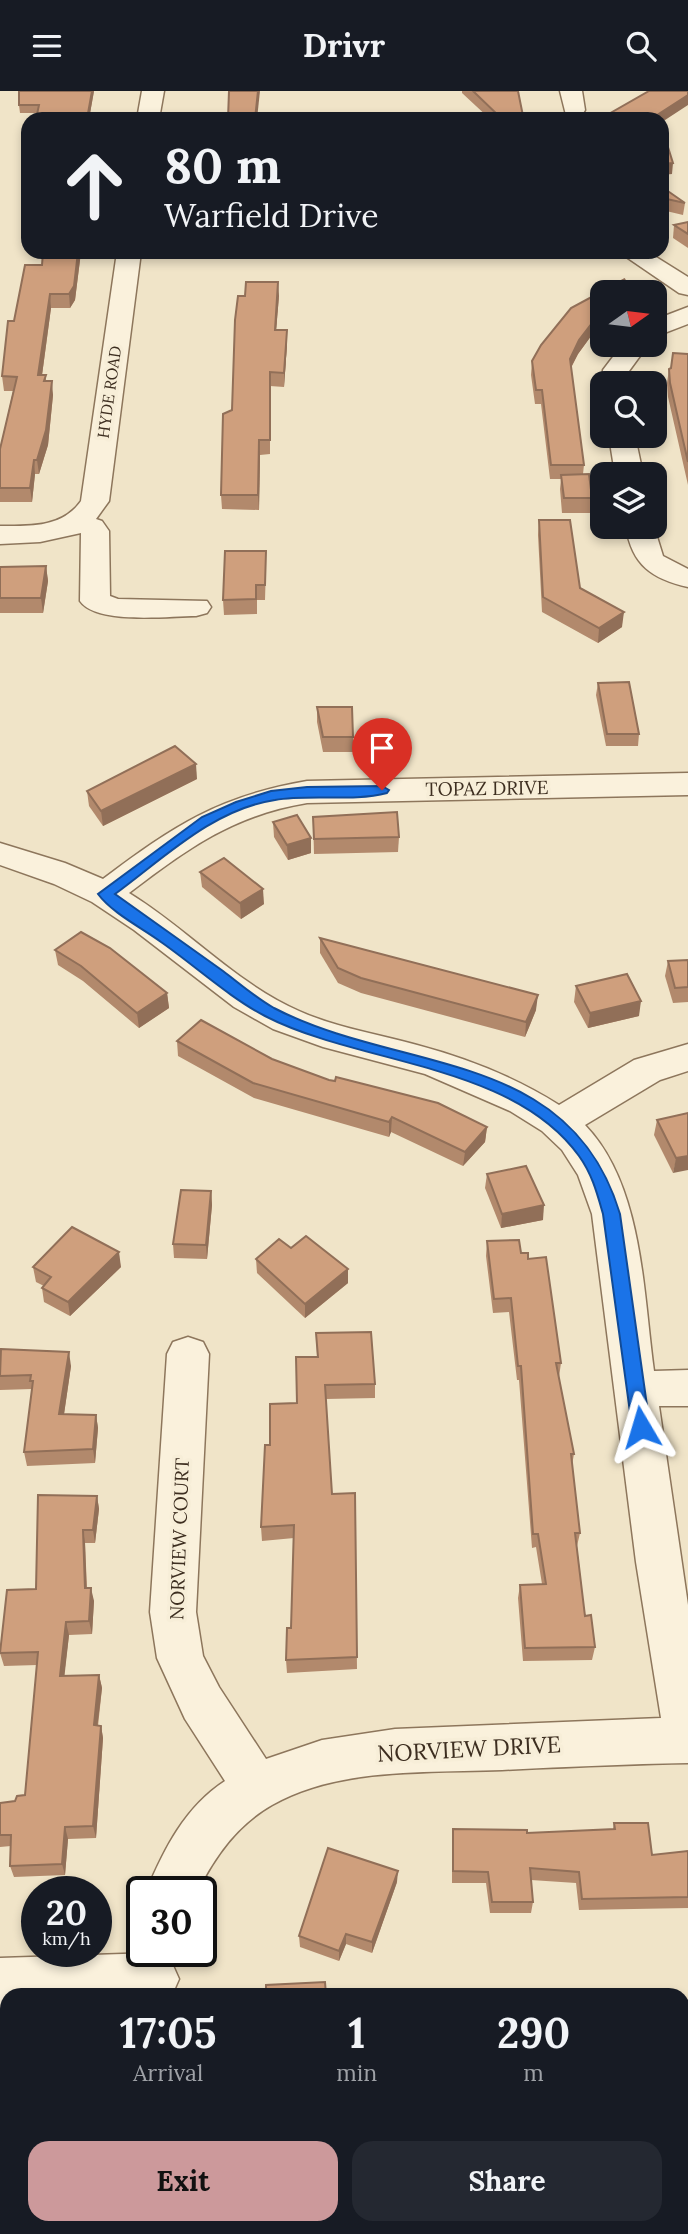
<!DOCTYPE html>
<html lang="en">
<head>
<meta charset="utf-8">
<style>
  :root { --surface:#171b24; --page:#242831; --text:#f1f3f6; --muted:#9ea1a6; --accent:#cc999b }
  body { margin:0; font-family:Lora,serif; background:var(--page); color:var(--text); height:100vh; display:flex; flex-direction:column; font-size:26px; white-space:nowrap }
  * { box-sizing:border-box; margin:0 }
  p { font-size:23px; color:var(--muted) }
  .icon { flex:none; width:38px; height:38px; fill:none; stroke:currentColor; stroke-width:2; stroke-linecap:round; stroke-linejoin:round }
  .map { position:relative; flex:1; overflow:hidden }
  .details { position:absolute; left:0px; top:1897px; width:690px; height:247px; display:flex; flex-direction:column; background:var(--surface); border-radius:21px 21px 0 0; box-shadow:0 4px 10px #0003 }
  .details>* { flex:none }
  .banner { position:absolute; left:21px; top:21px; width:648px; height:147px; border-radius:21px; box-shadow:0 4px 10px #0003; background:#171b24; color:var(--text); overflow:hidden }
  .needle { width:46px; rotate:76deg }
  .fabs { position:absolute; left:590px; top:189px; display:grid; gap:14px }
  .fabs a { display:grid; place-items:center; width:77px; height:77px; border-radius:14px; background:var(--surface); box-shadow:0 4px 10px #0003; font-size:35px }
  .speed { position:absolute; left:21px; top:1785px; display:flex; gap:14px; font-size:35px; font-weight:700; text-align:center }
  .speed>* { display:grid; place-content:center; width:91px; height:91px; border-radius:50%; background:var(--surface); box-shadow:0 4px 10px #0003; line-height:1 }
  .speed small { font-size:18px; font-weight:400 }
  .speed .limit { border:4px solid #111; border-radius:10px; background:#fff; color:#111 }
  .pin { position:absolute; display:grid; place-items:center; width:60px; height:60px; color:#fff; margin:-72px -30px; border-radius:50% 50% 50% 0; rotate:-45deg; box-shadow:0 0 7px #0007 }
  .pin .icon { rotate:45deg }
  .me { position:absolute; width:77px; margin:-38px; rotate:353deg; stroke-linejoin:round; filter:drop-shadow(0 0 5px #0008) }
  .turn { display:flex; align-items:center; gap:24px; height:147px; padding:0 28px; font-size:32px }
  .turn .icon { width:91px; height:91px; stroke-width:2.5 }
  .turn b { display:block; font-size:49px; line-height:60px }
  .eta { display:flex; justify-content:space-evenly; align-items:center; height:119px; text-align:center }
  .eta b { font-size:42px; font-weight:800; line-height:49px }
  .button { display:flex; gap:14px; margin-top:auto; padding:14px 28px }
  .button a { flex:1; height:80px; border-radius:21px; background:var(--accent); color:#111; font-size:28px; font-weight:800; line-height:80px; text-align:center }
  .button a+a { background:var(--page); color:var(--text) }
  header { display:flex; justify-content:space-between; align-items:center; height:91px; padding:0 28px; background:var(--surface); font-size:32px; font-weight:800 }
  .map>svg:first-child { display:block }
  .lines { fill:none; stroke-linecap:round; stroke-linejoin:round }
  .minor-casing { stroke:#8d765c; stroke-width:3 }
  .minor { fill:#faf1dc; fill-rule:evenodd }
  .wall { fill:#b2896c }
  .shaded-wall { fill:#916f58 }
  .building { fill:#cf9f7d; stroke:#916f58; stroke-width:2 }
  .route { fill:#1a73e8; stroke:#114b97; stroke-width:2 }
  .labels { text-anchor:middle; stroke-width:7; stroke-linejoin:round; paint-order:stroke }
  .far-street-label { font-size:16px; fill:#3d2e20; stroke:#f7eed8 }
  .street-label { font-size:19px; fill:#3d2e20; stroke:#f7eed8 }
  .near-street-label { font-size:23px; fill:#3d2e20; stroke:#f7eed8 }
</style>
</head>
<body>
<header><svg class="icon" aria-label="menu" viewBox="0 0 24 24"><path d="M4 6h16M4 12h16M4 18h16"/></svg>Drivr<svg class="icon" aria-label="search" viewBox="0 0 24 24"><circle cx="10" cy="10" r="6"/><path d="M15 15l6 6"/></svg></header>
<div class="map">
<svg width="688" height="2143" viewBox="0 0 688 2143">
  <rect width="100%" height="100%" fill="#f0e4c8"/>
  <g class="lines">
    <defs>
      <g id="minor">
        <polygon points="142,0 164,0 159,28 137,28"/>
        <polygon points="560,0 582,0 585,19 582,24 566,24"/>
        <path d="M117,161H141L109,410L96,428L102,430L109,440L110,505L118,508L207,510L211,516L207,522L196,525C168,525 97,534 80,510L81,442L40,451L0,453V435C30,435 62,437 81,410Z"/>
        <polygon points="619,161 648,161 688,186 688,204 679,202"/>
        <polygon points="688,216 688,233 654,246 654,229"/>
        <polygon points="622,254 648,254 629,280 627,292 602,294 603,279"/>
        <polygon points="609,345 635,345 643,383 615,383"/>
        <path d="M626,436H654L663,465L688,478V496C652,488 632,474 626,436Z"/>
        <path d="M688,682V704L307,712C233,724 187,758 129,802C188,838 235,892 299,920C337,937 378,943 417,954C466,967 515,986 559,1014L634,969L688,953V980L660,989L585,1034C643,1094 643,1201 654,1280L688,1279V1315H659L688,1514V1672C626,1673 564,1676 502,1679C428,1682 338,1676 272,1714C237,1734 215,1765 197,1801H146C164,1758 185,1716 225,1690L185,1628L157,1567L150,1521L167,1263L173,1251L188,1246L203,1251L209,1263L196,1521L203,1565L219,1596L266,1668L322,1649L395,1638L661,1627L636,1471L592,1123L578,1084L562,1059L542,1040L510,1020L425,983L323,956L273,938L234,916L134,839L92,811L54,793L0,774V752L65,772L103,788C173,735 219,705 307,690Z"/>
        <polygon points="153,1862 171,1870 179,1888 172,1904 7,1904 7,1919 0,1919 0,1867"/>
        <rect x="113" y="2137" width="56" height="6"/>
      </g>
    </defs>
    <use href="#minor" class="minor-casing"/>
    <use href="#minor" class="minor"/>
  </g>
  <g class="wall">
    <polygon points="94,0 89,28 36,28 37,22 20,22 19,14"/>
    <polygon points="462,0 518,0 523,25 537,28 490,28 462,2"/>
    <polygon points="662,96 685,112 683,124 662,119"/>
    <polygon points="688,131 688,157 673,147 674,134"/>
    <polygon points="43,161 81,161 75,209 70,217 51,217 42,284 46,284 46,290 53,304 48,354 39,383 35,383 32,411 0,411 0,358 13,300 4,300 2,285 14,230 42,174"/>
    <polygon points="220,161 263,161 263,163 220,164"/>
    <polygon points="525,161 534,161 533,167"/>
    <polygon points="625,188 623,201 602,201 602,230 578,263 571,277 584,374 583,383 589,383 592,407 590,422 562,422 560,398 561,388 550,388 541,313 535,313 531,284 532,270 541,254 571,217"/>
    <polygon points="279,205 276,239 287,239 287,253 284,296 270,295 270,363 260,364 259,419 222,418 221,404 232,319"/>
    <polygon points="688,263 688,394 668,306 667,292 669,278 671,278"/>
    <polygon points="539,429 580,497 622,536 598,552 542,521 538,444"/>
    <polygon points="46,475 48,490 43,522 0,522 0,476"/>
    <polygon points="266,475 265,509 257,509 257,523 224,524 223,509"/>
    <polygon points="598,592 639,643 638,655 606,655 596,604"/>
    <polygon points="317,616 353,646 353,661 323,661 317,631"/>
    <polygon points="197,688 103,735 89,715 87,700"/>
    <polygon points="313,726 399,746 398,761 314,763"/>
    <polygon points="273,731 311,762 288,769 274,746"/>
    <polygon points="200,781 264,813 241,828 202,796"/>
    <polygon points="320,847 536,919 525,946 361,902 338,892 320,862"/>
    <polygon points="55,859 167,902 169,917 139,937 83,890 58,874"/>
    <polygon points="688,869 688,911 673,912 665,885 668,870"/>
    <polygon points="576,895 639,925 588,937 574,911"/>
    <polygon points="177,950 272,968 329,989 487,1036 485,1051 463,1075 391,1041 389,1046 254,1007 178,965"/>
    <polygon points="688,1022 673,1082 654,1044 657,1029"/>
    <polygon points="487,1083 543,1129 501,1137 485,1097"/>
    <polygon points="211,1100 212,1114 207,1168 174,1167 173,1153"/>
    <polygon points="487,1150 521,1162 528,1168 561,1272 559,1286 574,1363 572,1374 580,1442 577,1455 585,1525 595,1556 592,1569 523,1570 518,1507 520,1494 542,1493 536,1456 532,1457 519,1289 517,1289 509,1221 493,1222 486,1165"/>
    <polygon points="291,1157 348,1192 305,1227 257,1182 256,1168"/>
    <polygon points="33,1176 121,1176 70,1225 44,1211 42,1197 44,1195 36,1191"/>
    <polygon points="316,1242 375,1293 375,1307 326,1308 332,1403 355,1402 357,1578 287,1582 286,1569 291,1537 294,1447 262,1450 261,1436 270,1354 297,1312 317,1266"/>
    <polygon points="0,1263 71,1275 64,1323 96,1324 98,1337 95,1372 27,1375 24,1361 32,1298 0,1299"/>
    <polygon points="97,1405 99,1418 95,1452 85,1452 87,1497 94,1510 92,1543 69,1544 64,1585 99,1584 102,1597 98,1635 101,1635 103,1647 96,1747 68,1748 65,1784 14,1786 10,1775 11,1755 0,1756 0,1712 15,1710 25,1704 37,1574 4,1575 0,1562 36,1498"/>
    <polygon points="614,1732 652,1764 688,1760 688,1819 688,1817 579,1819 576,1792 531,1789 533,1811 531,1822 490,1822 486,1792 452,1792 452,1749 453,1738 527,1742 613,1738"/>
    <polygon points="397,1791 372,1862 346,1853 339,1870 300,1856 299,1845"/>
    <polygon points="682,2022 688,2032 688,2128 685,2123 682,2124"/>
    <polygon points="623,2137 660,2137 649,2143 627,2143"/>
  </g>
  <g class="shaded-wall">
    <polygon points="92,0 94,0 89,28 87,28"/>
    <polygon points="258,0 260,0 257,28 255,28"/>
    <polygon points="688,4 688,14 662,31 662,28 657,28 657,24"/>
    <polygon points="673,72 672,83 662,84 662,73"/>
    <polygon points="78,161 81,161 75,209 70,217 69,203"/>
    <polygon points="625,188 623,201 615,201"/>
    <polygon points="278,191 279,205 275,253 275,239"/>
    <polygon points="50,203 51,217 40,299 38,284"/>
    <polygon points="602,219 602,230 578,263 568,282 570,268 579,249"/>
    <polygon points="287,239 287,253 284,296 284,282"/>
    <polygon points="52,290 53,304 48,354 39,383 37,369"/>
    <polygon points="259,349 260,364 259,419 258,404"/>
    <polygon points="34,369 35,383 32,411 30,397"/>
    <polygon points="46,475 48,490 43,522 41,507"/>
    <polygon points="624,521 622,536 598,552 599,537"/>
    <polygon points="196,673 197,688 103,735 101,720"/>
    <polygon points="311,747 311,762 288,769 287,754"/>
    <polygon points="263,798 264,813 241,828 240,812"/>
    <polygon points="167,902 169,917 139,937 137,922"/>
    <polygon points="538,904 536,919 525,946 526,931"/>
    <polygon points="641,910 639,925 588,937 590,922"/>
    <polygon points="392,1026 391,1041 389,1046 389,1031"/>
    <polygon points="487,1036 485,1051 463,1075 465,1061"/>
    <polygon points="688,1065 688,1079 673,1082 676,1067"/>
    <polygon points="211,1100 212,1114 207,1168 206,1154"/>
    <polygon points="544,1114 543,1129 501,1137 502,1123"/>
    <polygon points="119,1161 121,1176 70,1225 68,1211"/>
    <polygon points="348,1178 348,1192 305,1227 305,1213"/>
    <polygon points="69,1261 71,1275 62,1337 59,1323"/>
    <polygon points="96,1324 98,1337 95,1372 93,1358"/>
    <polygon points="97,1405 99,1418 95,1452 93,1439"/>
    <polygon points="83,1439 85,1452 87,1510 85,1497"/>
    <polygon points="91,1497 94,1510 92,1543 89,1530"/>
    <polygon points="66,1531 69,1544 63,1598 60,1585"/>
    <polygon points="99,1584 102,1597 96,1646 94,1634"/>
    <polygon points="101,1635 103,1647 96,1747 93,1735"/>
    <polygon points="65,1736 68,1748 65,1784 62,1773"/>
    <polygon points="398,1780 397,1791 372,1862 372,1851"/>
    <polygon points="346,1843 346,1853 339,1870 339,1860"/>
    <polygon points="6,2081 7,2083 7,2128 6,2143 1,2143"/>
    <polygon points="688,2115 685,2123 682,2124 682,2118"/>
    <polygon points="650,2137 660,2137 649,2143 639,2143"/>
  </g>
  <g class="building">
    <polygon points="19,0 92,0 87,28 36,28 39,14 19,14"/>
    <polygon points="229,0 258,0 255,28 228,28"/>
    <polygon points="473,0 518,0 523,25 537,28 502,28"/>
    <polygon points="649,0 688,0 688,4 657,24 659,28 600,28"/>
    <polygon points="662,37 673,72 662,73"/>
    <polygon points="662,96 685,112 662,107"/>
    <polygon points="688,131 688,143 674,134"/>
    <polygon points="43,161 78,161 74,195 69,203 50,203 38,284 46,284 44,290 52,290 46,339 37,369 34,369 30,397 0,397 0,358 17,286 2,285 8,230 14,230 25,174 42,174"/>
    <polygon points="625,188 615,201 602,201 602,219 579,249 570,268 584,374 551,374 542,299 536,299 532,270 541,254 571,217"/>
    <polygon points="246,191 278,191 275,239 287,239 284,282 270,281 270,349 259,349 258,404 221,404 223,323 232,319 235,229 238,205 245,205"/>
    <polygon points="673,262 688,263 688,371 670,292 669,278 671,277"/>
    <polygon points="589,383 592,407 564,407 561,384"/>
    <polygon points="539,429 570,429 580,497 624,521 599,537 543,506"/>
    <polygon points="225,460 266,460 265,494 256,494 256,508 223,509"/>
    <polygon points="46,475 41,507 0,507 0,476"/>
    <polygon points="629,591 639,643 607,643 598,592"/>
    <polygon points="317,616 352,616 353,646 323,646"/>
    <polygon points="175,655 196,673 101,720 87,700"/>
    <polygon points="397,721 399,746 314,748 313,726"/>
    <polygon points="297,724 311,747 287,754 273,731"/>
    <polygon points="224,767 263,798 240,812 200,781"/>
    <polygon points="81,841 110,857 167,902 137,922 81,875 55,859"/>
    <polygon points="320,847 538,904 526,931 361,887 338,877"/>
    <polygon points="688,869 688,896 675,897 668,870"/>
    <polygon points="627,883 641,910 590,922 576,895"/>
    <polygon points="201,929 272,968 329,989 335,990 336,986 438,1012 487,1036 465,1061 392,1026 389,1031 253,992 177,950"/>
    <polygon points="688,1022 688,1065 676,1067 657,1029"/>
    <polygon points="526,1075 544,1114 502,1123 487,1083"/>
    <polygon points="181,1099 211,1100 206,1154 173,1153"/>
    <polygon points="72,1136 119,1161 68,1211 42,1197 51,1186 33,1176"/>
    <polygon points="306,1145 348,1178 305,1213 256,1168 279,1148 291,1157"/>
    <polygon points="519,1149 521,1162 528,1162 528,1168 546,1166 561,1272 556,1272 574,1363 571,1363 580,1442 575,1442 585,1525 591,1524 595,1556 525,1557 520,1494 546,1493 538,1443 533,1443 521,1275 518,1275 511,1207 494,1208 487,1150"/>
    <polygon points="371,1241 375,1293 325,1294 332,1403 355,1402 357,1566 286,1569 287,1537 291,1537 294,1434 261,1436 265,1354 270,1354 270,1313 297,1312 296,1266 318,1266 316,1242"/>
    <polygon points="1,1258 69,1261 59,1323 96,1324 93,1358 24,1361 33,1290 30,1290 31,1284 0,1285"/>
    <polygon points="38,1404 97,1405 93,1439 83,1439 85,1497 91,1497 89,1530 66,1531 60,1585 99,1584 94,1634 101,1635 93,1735 65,1736 62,1773 10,1775 11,1744 0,1744 0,1712 15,1710 17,1705 25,1704 38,1561 0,1562 7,1499 36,1498"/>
    <polygon points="614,1732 648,1732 652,1764 688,1760 688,1806 582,1808 579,1781 530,1777 533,1811 492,1811 488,1781 453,1780 453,1738 527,1739 527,1742 615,1738"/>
    <polygon points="328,1757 398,1780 372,1851 346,1843 339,1860 299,1845"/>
    <polygon points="325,1891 326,1904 266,1904 266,1894"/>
    <polygon points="7,1992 7,2081 6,2081 1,2143 0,2143 0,1993"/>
    <polygon points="682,2022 688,2032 688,2115 682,2118"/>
    <rect x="267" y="2137" width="77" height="6"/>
    <polygon points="562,2137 572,2143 559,2143"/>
    <polygon points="631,2137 650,2137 639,2143 635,2143"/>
  </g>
  <path class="route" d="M382,695L389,699L387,702C353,711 310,703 275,709C213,718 163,768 115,803C151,829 187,854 223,880C239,892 256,907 274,917C401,983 570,956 620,1123L650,1336L647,1341L641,1344L632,1336L603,1123C597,1102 592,1083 579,1065C512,972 360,974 265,925C230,907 194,874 161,851C142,837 112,822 98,803L202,726L236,711L271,700L307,696Z"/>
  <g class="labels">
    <g class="far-street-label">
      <text transform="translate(109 301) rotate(-82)" y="6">HYDE ROAD</text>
    </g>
    <g class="street-label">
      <text transform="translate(487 697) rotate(-1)" y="7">TOPAZ DRIVE</text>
      <text transform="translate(179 1448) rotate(-88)" y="7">NORVIEW COURT</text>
    </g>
    <g class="near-street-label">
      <text transform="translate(469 1658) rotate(-3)" y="8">NORVIEW DRIVE</text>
    </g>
  </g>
</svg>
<div class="fabs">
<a><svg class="needle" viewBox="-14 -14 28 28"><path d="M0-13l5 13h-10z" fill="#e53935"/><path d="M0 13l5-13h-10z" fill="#9ea1a6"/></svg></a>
<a><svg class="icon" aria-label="search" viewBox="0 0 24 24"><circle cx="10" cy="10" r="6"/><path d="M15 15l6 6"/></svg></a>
<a><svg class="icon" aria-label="layers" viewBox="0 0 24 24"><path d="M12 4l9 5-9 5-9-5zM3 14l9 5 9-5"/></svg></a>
</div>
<div class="speed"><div>20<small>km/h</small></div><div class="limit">30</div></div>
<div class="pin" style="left:382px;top:699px;background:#d93025"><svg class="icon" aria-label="arrive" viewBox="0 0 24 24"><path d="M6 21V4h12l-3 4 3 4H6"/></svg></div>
<svg class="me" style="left:641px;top:1336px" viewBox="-20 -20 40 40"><path d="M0-17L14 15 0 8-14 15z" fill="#1a73e8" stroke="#fff" stroke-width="4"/></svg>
<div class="banner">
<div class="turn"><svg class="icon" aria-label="ahead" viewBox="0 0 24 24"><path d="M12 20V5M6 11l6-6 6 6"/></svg><div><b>80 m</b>Warfield Drive</div></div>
</div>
<section class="details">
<div class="eta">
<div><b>17:05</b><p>Arrival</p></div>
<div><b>1</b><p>min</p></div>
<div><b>290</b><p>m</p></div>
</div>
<div class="button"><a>Exit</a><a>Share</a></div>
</section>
</div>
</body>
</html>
